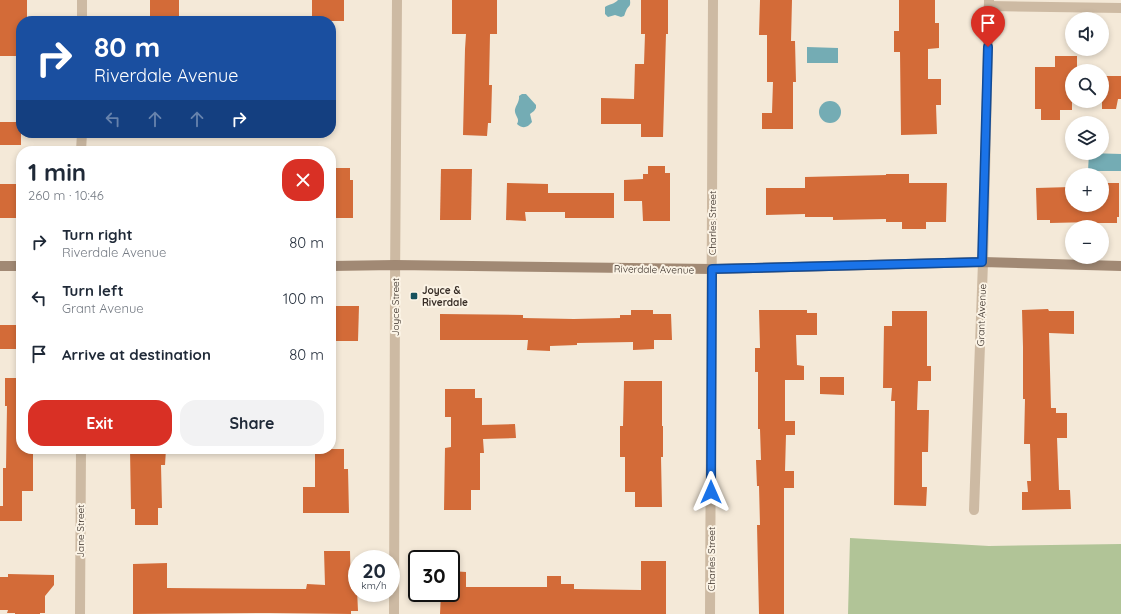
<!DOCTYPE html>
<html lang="en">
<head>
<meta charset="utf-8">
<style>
  :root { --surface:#fff; --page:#f2f2f3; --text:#1f2937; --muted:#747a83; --accent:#d93025 }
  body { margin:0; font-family:Quicksand,sans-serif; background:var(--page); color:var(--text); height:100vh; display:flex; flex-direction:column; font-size:15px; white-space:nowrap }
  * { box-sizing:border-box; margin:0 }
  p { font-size:13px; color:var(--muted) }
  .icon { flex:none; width:22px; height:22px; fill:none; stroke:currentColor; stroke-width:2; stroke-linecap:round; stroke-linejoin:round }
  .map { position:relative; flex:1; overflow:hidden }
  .panel { position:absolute; left:16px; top:146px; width:320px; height:308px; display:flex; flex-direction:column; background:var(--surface); border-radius:16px; box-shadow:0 2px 6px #0003 }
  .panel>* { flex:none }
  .top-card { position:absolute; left:16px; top:16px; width:320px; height:122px; border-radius:16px; box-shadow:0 2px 6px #0003; background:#1a4fa0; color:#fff; overflow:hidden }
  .tools { position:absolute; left:1065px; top:12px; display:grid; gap:8px }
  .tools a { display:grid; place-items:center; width:44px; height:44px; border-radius:50%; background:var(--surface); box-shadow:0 2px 6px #0003; font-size:20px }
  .speed { position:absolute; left:348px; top:550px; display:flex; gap:8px; font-size:20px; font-weight:700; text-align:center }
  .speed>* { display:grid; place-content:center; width:52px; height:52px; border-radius:50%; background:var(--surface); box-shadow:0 2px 6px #0003; line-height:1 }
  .speed small { font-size:10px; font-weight:400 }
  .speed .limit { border:2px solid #111; border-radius:6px; background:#fff; color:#111 }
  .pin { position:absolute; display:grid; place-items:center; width:34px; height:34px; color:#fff; margin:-41px -17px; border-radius:50% 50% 50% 0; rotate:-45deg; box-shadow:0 0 4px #0007 }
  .pin .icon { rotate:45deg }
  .me { position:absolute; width:44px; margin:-22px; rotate:0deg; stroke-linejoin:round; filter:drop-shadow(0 0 3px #0008) }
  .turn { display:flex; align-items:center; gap:14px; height:84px; padding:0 12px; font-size:18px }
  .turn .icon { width:52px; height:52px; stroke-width:2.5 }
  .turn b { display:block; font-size:28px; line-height:34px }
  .lanes { display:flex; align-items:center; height:38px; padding:0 12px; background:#0003; justify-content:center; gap:20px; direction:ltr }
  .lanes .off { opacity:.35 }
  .round { display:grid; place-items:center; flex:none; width:42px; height:42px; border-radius:16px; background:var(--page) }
  .overview { display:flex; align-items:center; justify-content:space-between; height:68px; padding:0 12px }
  h1 { font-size:24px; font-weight:800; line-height:30px }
  .button { display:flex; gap:8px; margin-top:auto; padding:8px 12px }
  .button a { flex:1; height:46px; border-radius:16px; background:var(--accent); color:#fff; font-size:16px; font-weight:800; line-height:46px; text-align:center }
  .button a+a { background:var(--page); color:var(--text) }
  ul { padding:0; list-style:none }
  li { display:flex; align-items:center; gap:12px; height:56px; padding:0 12px }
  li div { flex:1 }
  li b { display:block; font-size:15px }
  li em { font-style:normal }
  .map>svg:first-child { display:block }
  .green { fill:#b1c497 }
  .water { fill:#74acb4 }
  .building { fill:#d36b38 }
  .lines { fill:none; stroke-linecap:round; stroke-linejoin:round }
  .street { stroke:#cdbaa3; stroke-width:10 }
  .secondary { stroke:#a18974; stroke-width:10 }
  .route-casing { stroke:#114b97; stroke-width:10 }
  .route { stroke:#1a73e8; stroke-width:7 }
  .poi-dot { fill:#17525d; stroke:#fbf3e5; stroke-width:1.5 }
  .labels { text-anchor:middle; stroke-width:4; stroke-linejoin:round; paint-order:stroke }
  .street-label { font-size:10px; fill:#372d26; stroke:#fbf3e5 }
  .poi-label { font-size:10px; font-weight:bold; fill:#372d26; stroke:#fbf3e5; text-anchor:start }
</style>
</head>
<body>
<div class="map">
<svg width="1121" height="614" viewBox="0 0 1121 614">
  <rect width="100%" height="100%" fill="#f4e9d8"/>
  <polygon class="green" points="850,538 989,546 1121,544 1121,614 848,614"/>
  <g class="water">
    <path d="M618,0H630C631,8 628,5 626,11C625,13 625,14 624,16L621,17L615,15L608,17L605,14V7C609,4 615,4 618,0Z"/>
    <polygon points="807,47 838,48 838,63 807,63"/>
    <path d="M522,94H526L536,105V108L534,111L530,114L532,122C527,128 523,129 517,124C520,119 516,117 515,112C514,107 520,102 519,96Z"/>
    <circle cx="830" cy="112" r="11"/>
    <polygon points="1089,153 1121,154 1121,171 1088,171"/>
  </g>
  <g class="building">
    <polygon points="0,0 27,0 27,21 21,21 21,56 0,56"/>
    <rect x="150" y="0" width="29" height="21"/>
    <rect x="312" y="0" width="32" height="21"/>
    <polygon points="452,0 497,0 497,34 490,34 489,85 492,85 491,123 488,123 487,136 463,135 465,49 466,34 452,34"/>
    <polygon points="641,0 668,0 668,34 666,34 663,137 641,137 641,124 601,124 601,98 634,99 635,64 644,64 645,34 641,34"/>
    <polygon points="760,0 792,0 791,41 795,41 796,82 793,82 793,129 762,129 762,113 772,113 773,82 767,82 767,35 759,35"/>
    <polygon points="899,0 935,0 935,23 939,23 939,48 928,49 928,79 941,79 941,105 936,105 937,134 901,135 900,52 894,52 894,31 899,31"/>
    <polygon points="1055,56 1077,56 1077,71 1072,71 1072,110 1060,110 1060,120 1041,120 1041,109 1035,109 1035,67 1055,67"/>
    <polygon points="1102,76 1121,76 1121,99 1118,99 1116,109 1102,109"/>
    <rect x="0" y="122" width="21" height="23"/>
    <polygon points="648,166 665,166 665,173 670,173 670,221 643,221 642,201 624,201 624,180 643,179 643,174 648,174"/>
    <polygon points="331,168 350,168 350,180 353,180 353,218 331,218"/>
    <polygon points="441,169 472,169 471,220 440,220"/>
    <polygon points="886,174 909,174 909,183 947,183 946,222 926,222 926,229 902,229 902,222 886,222 886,219 833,220 833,217 805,217 805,214 766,215 766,188 805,188 805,177 886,175"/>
    <polygon points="507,183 548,184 548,193 614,193 614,218 565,218 565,212 525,212 526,221 506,220"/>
    <polygon points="1102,183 1119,183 1119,217 1117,217 1117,223 1093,223 1093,222 1050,223 1050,220 1037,220 1036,188 1071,187 1071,205 1102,205"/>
    <polygon points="0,184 18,184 18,187 21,187 21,218 0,218"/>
    <polygon points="331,306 359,306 358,341 331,341"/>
    <polygon points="1048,309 1049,311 1074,311 1074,334 1049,333 1051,408 1056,408 1056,413 1067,413 1067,438 1057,438 1059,490 1070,490 1071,509 1022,510 1022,492 1028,492 1027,481 1031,481 1030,444 1024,444 1025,399 1023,399 1023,347 1022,310"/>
    <polygon points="631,310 653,310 653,314 671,314 672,340 654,340 654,349 633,350 633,342 577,343 577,345 550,346 550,351 527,350 528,340 440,340 440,314 523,315 523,318 574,319 620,318 620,315 631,315"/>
    <polygon points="759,310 807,310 807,313 817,313 817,335 796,335 797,365 804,366 804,380 785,380 785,421 795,421 795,435 786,435 785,471 794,471 794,488 784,488 784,614 759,614 757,525 760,525 759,486 757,486 756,460 761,460 760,429 758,429 758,372 755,372 755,348 760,348"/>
    <polygon points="892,311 927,311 927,366 931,366 931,381 918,381 917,410 929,410 928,452 922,452 922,487 927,487 926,506 894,505 895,401 891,401 892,388 883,388 884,326 892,326"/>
    <rect x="0" y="325" width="21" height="24"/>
    <polygon points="820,377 844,377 844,395 820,394"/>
    <polygon points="5,378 21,378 21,449 33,449 33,491 22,491 22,521 0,521 0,506 3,506 3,468 6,468 7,406 5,406"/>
    <polygon points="624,381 662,381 662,426 663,426 663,457 661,457 662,507 635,507 635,492 625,492 625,457 620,457 620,426 623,426"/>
    <polygon points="445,389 475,389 475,398 482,398 482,425 515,424 516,438 483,439 484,453 480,453 480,490 471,490 471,510 444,510 445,448 451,447 451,417 445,417"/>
    <polygon points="130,449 166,449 165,465 161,465 162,508 158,508 158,525 135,525 135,509 131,509"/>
    <polygon points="315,449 344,449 344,469 348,469 349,513 303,513 303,487 315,487"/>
    <polygon points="324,551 350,551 351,589 357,589 358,611 351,611 351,614 269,613 133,614 133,564 167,563 167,588 306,589 307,584 325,585"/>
    <polygon points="641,561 666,561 666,614 440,614 441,593 451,593 451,571 466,572 466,587 547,587 547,576 561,576 561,584 574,584 574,589 641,590"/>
    <polygon points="8,574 54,575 54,585 45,596 45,613 40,613 40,614 15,614 15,613 7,613 8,610 0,610 0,577 8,577"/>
  </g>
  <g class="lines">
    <g class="street">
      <polyline points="989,6 1121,8"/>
      <polyline points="82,21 82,0"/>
      <polyline points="81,151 82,133"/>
      <polyline points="974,510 983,262 989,0"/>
      <polyline points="80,614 81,449"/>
      <polyline points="394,614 395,285 397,0"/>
      <polyline points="710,614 713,0"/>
    </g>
    <g class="secondary">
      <polyline points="0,266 21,266"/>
      <polyline points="331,266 395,265 712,269 983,262 1121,266"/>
    </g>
  </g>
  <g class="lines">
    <defs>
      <polyline id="route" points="711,492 712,269 982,262 988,47"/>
    </defs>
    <use href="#route" class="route-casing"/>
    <use href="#route" class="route"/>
  </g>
  <rect class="poi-dot" x="410" y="292" width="8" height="8" rx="2"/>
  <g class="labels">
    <g class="street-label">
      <text transform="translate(712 223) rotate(-90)" y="4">Charles Street</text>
      <text transform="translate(654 269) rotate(1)" y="4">Riverdale Avenue</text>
      <text transform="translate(395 307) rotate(-90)" y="4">Joyce Street</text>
      <text transform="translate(981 315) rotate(-88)" y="4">Grant Avenue</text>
      <text transform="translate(80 531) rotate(-90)" y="4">Jane Street</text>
      <text transform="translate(711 559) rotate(-90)" y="4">Charles Street</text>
    </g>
    <g class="poi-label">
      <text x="422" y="294">Joyce &amp;<tspan x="422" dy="12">Riverdale</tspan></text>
    </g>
  </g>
</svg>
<div class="tools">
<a><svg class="icon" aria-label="sound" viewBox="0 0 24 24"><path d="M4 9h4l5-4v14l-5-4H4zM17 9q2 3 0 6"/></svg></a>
<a><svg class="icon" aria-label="search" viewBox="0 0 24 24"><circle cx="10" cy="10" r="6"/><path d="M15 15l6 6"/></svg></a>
<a><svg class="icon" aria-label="layers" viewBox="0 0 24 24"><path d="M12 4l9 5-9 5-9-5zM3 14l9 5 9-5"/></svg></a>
<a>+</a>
<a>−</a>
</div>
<div class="speed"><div>20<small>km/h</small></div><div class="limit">30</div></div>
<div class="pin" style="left:988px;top:47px;background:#d93025"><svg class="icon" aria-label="arrive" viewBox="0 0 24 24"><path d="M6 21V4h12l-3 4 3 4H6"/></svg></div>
<svg class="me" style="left:711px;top:492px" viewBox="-20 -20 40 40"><path d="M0-17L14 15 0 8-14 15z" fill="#1a73e8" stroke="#fff" stroke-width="4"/></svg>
<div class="top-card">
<div class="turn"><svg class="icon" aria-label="right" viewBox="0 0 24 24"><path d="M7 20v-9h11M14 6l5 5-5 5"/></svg><div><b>80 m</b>Riverdale Avenue</div></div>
<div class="lanes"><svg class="icon off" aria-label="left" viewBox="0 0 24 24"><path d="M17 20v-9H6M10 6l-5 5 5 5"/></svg><svg class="icon off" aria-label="ahead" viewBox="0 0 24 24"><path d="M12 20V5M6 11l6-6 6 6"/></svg><svg class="icon off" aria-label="ahead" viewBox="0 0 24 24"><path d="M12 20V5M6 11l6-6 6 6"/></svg><svg class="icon" aria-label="right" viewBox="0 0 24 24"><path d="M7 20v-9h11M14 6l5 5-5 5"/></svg></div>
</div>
<section class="panel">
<div class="overview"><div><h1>1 min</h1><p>260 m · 10:46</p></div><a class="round" style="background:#d93025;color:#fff"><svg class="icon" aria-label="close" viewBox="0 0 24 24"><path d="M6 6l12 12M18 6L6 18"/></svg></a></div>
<ul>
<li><svg class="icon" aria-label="right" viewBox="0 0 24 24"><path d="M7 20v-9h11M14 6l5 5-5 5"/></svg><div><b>Turn right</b><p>Riverdale Avenue</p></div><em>80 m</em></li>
<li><svg class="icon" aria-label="left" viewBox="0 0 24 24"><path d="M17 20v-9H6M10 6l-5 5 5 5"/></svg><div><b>Turn left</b><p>Grant Avenue</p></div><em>100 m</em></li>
<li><svg class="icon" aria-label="arrive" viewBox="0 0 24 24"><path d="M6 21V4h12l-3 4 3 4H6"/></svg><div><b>Arrive at destination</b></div><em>80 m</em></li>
</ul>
<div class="button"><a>Exit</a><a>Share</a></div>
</section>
</div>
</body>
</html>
